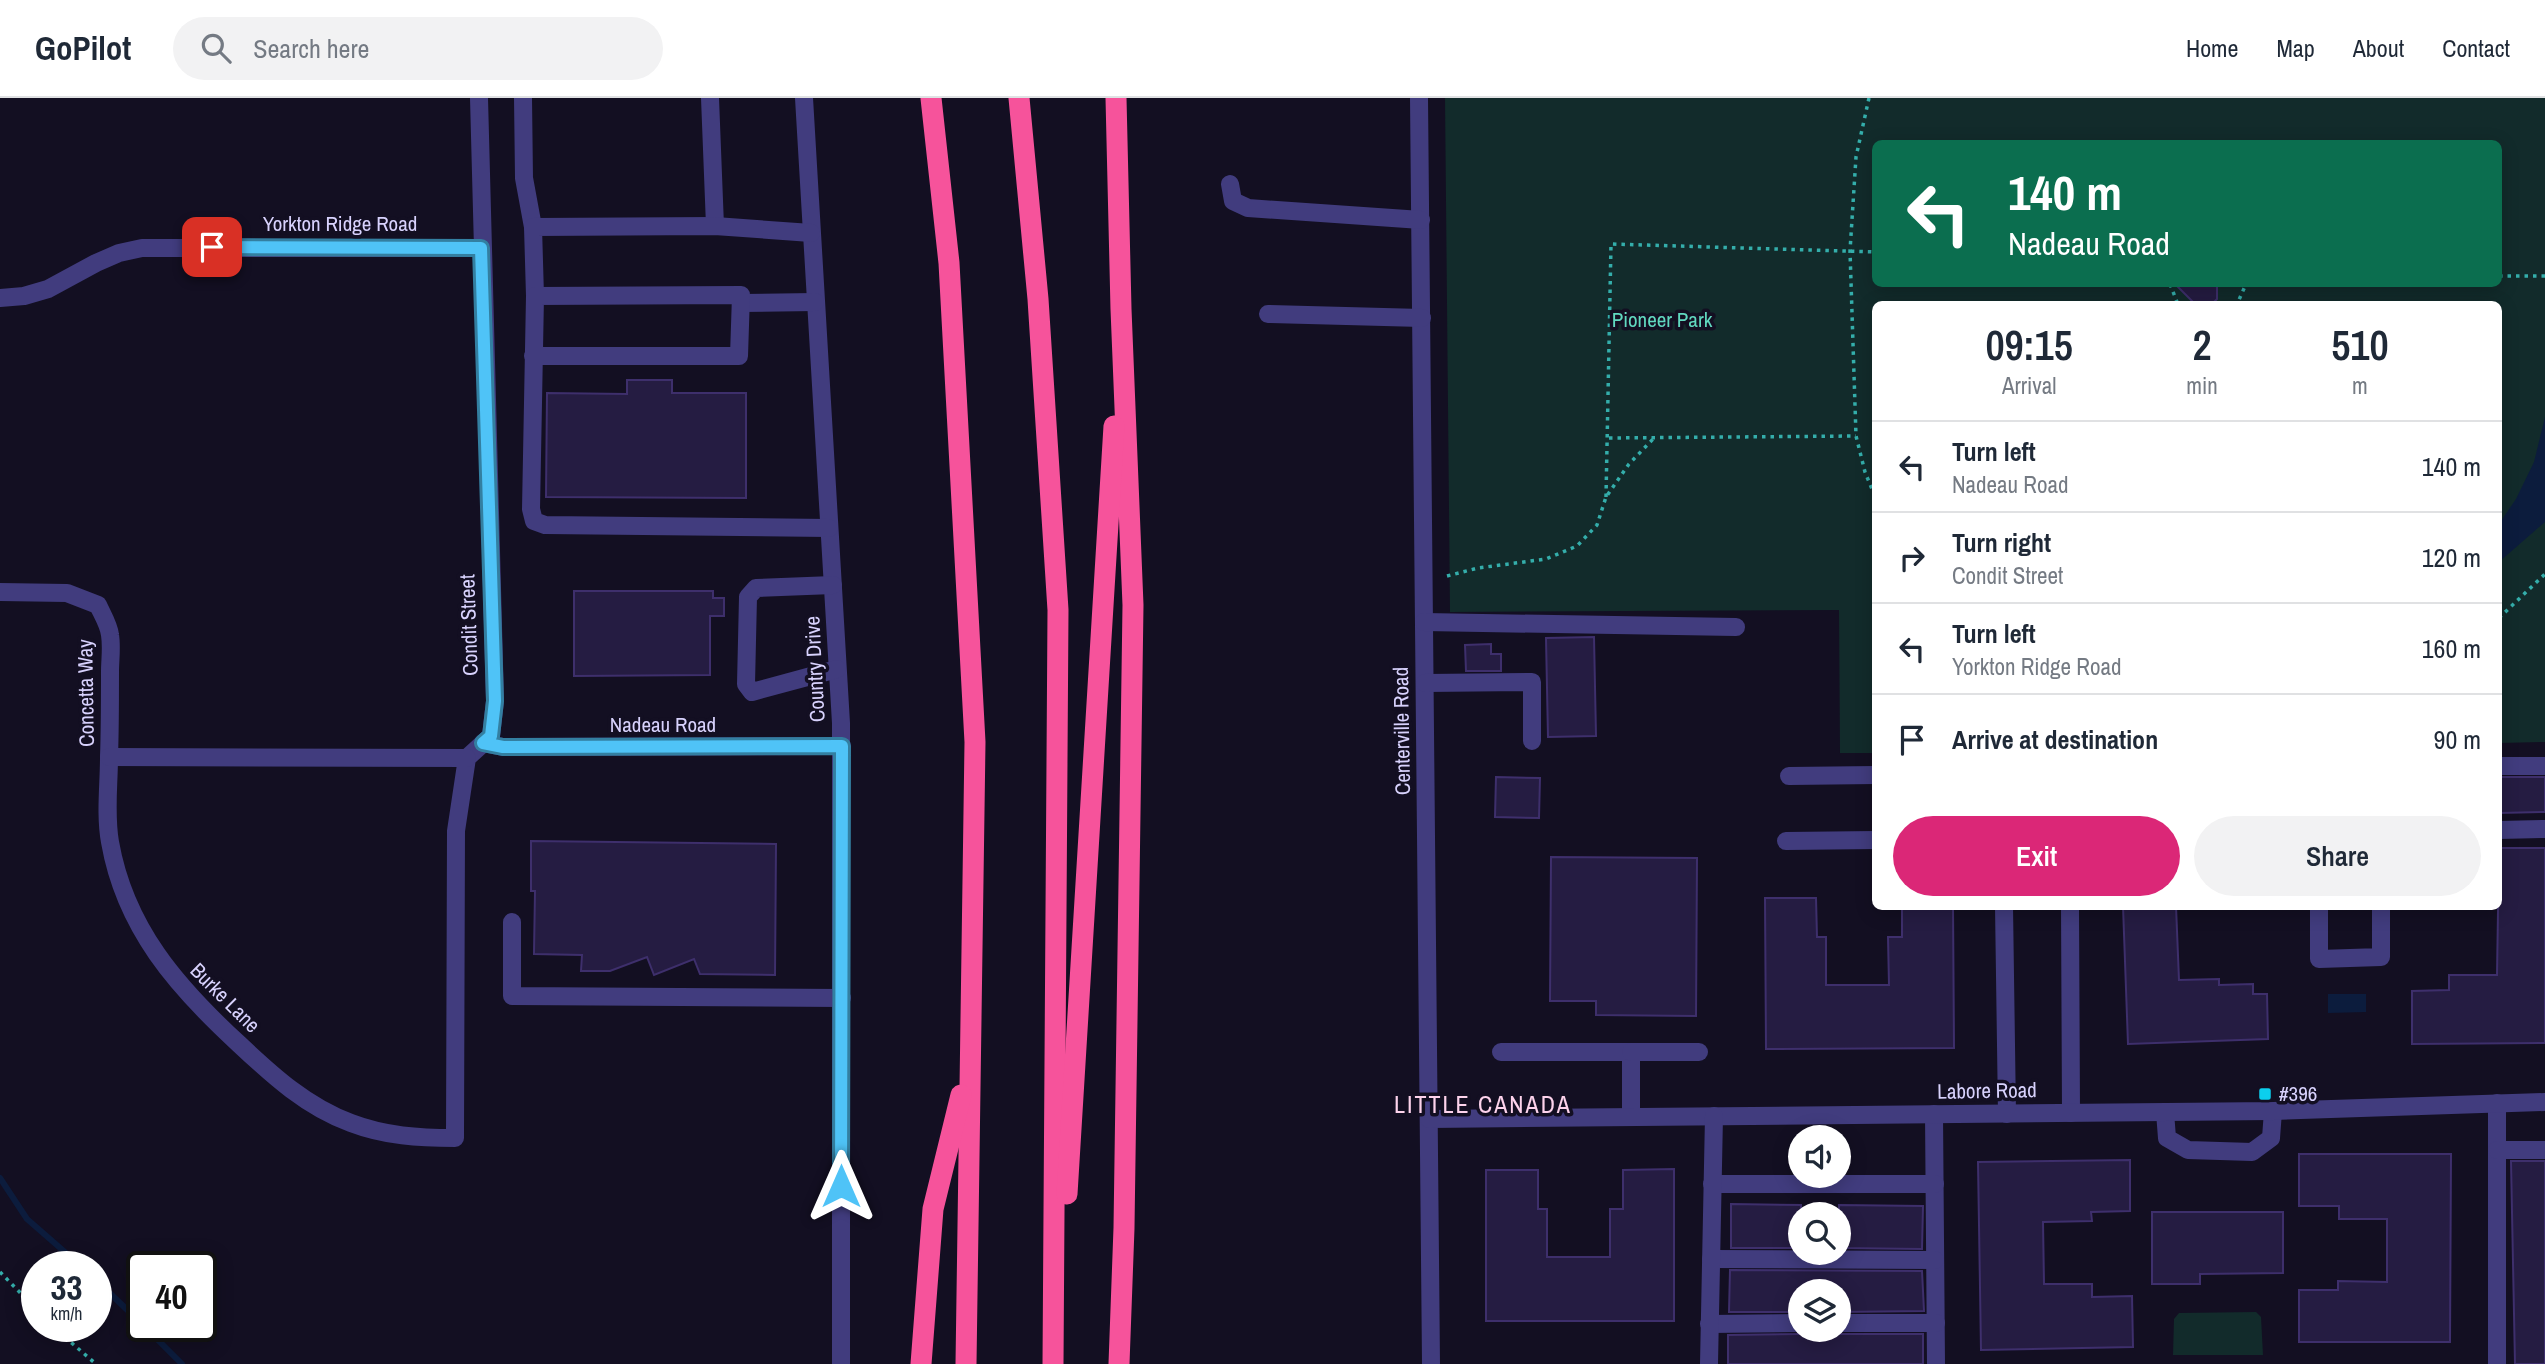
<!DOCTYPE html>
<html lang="en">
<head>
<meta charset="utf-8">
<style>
  :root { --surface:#fff; --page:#f2f2f3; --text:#1f2937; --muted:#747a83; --line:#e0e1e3; --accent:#db2777 }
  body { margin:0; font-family:"Archivo Narrow",sans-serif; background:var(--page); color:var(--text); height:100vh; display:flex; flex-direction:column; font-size:26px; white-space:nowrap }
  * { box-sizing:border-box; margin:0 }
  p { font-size:23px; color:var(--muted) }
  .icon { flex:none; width:38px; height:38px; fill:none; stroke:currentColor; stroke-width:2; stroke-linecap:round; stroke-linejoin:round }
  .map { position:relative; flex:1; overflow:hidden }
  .details { position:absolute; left:1872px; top:203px; width:630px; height:609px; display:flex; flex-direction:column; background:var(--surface); border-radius:10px; box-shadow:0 4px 18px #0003 }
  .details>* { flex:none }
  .hud { position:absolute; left:1872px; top:42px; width:630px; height:147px; border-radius:10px; box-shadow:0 4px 18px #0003; background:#0b6e4f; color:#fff; overflow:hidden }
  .buttons { position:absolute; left:1788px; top:1027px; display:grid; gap:14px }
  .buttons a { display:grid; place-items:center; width:63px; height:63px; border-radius:50%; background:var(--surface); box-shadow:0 4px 18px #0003; font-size:35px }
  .speed { position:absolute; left:21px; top:1153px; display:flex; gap:14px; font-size:35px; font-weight:700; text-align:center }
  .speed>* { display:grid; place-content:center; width:91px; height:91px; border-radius:50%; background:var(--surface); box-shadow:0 4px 18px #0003; line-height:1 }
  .speed small { font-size:18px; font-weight:400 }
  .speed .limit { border:4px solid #111; border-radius:10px; background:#fff; color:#111 }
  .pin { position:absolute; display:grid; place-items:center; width:60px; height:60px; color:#fff; margin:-30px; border-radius:14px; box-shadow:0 4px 10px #0006 }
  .me { position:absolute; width:77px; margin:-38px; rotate:0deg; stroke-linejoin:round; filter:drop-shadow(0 0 5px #0008) }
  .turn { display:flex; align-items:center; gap:24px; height:147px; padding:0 21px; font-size:32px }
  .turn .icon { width:91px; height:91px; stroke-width:2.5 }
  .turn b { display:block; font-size:49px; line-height:60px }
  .eta { display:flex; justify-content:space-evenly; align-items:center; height:119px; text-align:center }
  .eta b { font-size:42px; font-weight:600; line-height:49px }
  .primary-button { display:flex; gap:14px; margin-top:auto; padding:14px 21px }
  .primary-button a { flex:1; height:80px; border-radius:42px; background:var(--accent); color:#fff; font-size:28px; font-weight:600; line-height:80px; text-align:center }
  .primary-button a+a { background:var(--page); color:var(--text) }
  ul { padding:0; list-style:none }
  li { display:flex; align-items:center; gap:21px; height:91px; padding:0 21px; border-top:2px solid var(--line) }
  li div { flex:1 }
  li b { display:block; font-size:26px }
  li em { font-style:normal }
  header { display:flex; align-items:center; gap:42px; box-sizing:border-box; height:98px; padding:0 35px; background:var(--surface); border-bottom:2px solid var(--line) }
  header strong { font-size:33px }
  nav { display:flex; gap:38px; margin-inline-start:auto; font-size:24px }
  .search { width:490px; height:63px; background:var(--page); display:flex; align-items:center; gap:18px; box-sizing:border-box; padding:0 24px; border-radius:38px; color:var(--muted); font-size:26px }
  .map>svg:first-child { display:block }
  .green { fill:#122b2b; fill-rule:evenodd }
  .water { fill:#0c1c3d }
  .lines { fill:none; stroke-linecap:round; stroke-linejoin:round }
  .stream { stroke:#0c1c3d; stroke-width:6 }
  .building { fill:#251c42; stroke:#3e2f6c; stroke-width:2 }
  .path { stroke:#34aeab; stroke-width:3.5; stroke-dasharray:3.5 5; stroke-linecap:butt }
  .minor { stroke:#413c7e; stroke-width:18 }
  .highway { stroke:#f6539b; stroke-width:21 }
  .route-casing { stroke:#337fa1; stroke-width:18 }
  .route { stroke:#4fc3f7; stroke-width:12 }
  .poi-dot { fill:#0ccfee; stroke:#130f22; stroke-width:2.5 }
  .labels { text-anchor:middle; stroke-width:7; stroke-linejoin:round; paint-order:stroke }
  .street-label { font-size:21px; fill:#d8d2fd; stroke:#130f22 }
  .park-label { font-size:21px; fill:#61d9c0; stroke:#130f22 }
  .poi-label { font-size:21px; fill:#d8d2fd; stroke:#130f22; text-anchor:start }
  .quarter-label { font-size:24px; letter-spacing:2px; fill:#fdd3ec; stroke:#130f22 }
</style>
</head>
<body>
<header>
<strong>GoPilot</strong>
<div class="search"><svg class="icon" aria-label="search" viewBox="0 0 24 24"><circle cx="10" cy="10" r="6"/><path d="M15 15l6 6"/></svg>Search here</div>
<nav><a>Home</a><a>Map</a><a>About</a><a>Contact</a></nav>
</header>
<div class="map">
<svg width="2545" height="1266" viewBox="0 0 2545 1266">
  <rect width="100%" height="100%" fill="#130f22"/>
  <g class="green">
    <path d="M1445,0H2545V644L2499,645V206H1876V655H1840L1839,512L1450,514ZM1876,46H2499V186H1876Z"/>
    <polygon points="2256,1214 2261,1219 2263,1257 2173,1257 2174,1221 2179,1215"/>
  </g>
  <g class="water">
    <polygon points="2545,319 2545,424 2499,464 2499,426 2516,401 2534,364"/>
    <polygon points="2328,896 2366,896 2366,914 2328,915"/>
  </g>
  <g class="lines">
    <g class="stream">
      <polyline points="0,1080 27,1121 82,1169"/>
      <polyline points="96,1182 142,1226"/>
      <polyline points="144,1228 182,1266"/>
    </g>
  </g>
  <g class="building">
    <polygon points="2175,186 2217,186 2217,201 2212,206 2195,206"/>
    <polygon points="627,282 672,282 672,295 746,295 746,400 546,399 547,295 627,296"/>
    <polygon points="574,493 713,493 713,500 724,500 724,518 710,518 710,577 574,578"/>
    <polygon points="1594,539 1596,638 1548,639 1546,540"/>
    <polygon points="1491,546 1491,556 1501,556 1501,573 1466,573 1465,547"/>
    <polygon points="1496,679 1540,680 1539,720 1495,719"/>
    <polygon points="2499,679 2545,679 2545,714 2499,715"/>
    <polygon points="531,743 776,746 775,877 700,876 694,861 654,877 647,859 610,873 581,873 582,857 534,856 535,793 531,793"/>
    <polygon points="2499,750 2545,750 2545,945 2412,946 2412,893 2449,892 2449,877 2497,877"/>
    <polygon points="1551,759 1697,760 1696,918 1596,917 1596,903 1550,903"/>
    <polygon points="1765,800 1816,800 1817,839 1826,839 1826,887 1889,887 1888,839 1902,839 1902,808 1953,808 1954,950 1766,951"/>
    <polygon points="2123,808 2176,808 2179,882 2219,881 2219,887 2253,886 2253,896 2267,896 2268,941 2128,946"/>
    <polygon points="2299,1056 2451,1056 2450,1244 2299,1244 2299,1192 2338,1192 2338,1183 2387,1184 2387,1121 2339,1121 2339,1108 2299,1108"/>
    <polygon points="2130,1062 2130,1113 2091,1114 2092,1123 2043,1124 2044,1186 2092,1186 2092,1199 2132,1198 2133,1249 1981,1252 1978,1064"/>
    <polygon points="2511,1063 2545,1063 2545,1266 2515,1266"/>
    <polygon points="1674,1071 1674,1223 1486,1223 1486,1072 1538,1072 1538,1111 1547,1111 1547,1159 1610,1159 1610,1111 1623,1111 1623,1072"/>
    <polygon points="1731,1106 1801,1107 1801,1150 1731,1150"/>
    <polygon points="1839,1107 1923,1108 1922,1151 1839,1150"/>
    <polygon points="2152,1114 2283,1114 2283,1175 2200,1176 2200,1186 2152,1186"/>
    <polygon points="1730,1172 1922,1173 1924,1213 1839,1214 1839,1194 1801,1194 1801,1214 1729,1214"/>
    <polygon points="1801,1236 1923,1236 1923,1266 1728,1266 1728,1237"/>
  </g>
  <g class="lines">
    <g class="path">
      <polyline points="1869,0 1856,59 1850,153 1856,338 1865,374 1876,401"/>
      <polyline points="2499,178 2545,178"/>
      <polyline points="2170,186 2177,204 2184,206"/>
      <polyline points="2233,206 2238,204 2246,186"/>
      <polyline points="1609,340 1856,338"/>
      <polyline points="1606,399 1611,146 1876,154"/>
      <polyline points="1447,478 1478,470 1546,461 1577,448 1597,427 1606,399 1629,366 1654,340"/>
      <polyline points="2499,520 2545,476"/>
      <polyline points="0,1174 37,1212"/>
      <polyline points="52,1228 96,1266"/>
    </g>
    <g class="minor">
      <polyline points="523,0 524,80 533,129"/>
      <polyline points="710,0 715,128"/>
      <polyline points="804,0 841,625 841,1266"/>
      <polyline points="1419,0 1431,1266"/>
      <polyline points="1230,86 1233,103 1248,110 1421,122"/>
      <polyline points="535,198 533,129 715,128 811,135"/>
      <polyline points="0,200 24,198 48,191 96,165 119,155 142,150 481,150"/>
      <polyline points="741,205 815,204"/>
      <polyline points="1268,216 1422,220"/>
      <polyline points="533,258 739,258 741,197 535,198 531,411 534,423 545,427 829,430"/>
      <polyline points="833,487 756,490 748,499 746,586 752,594 837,571"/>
      <path d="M0,494L67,495L98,507C102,516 109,527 110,537C112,549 110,562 110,574C110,602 110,631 109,659C109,687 105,716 110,744C125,830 177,889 239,946C273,978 307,1009 351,1025C385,1038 419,1040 455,1040L456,733L467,660L491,638L495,603L479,0"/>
      <polyline points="1424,524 1736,529"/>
      <polyline points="1425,585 1532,584 1532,643"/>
      <polyline points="483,645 503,649 842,648"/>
      <polyline points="109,659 467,660"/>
      <polyline points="2499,668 2545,668"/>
      <polyline points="1789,678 1876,677"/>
      <polyline points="2499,732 2545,731"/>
      <polyline points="1786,743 1876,742"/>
      <polyline points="2004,808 2007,1016"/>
      <polyline points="2070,808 2071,1015"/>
      <polyline points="2319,808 2319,861 2381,859 2381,808"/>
      <polyline points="512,824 512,898 842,900"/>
      <polyline points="1501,954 1631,954 1631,1019"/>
      <polyline points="1631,954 1699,954"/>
      <polyline points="2497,1005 2497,1266"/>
      <polyline points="2165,1014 2167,1040 2188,1052 2252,1054 2271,1040 2273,1013"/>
      <polyline points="1934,1016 1936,1266"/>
      <polyline points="1429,1021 2273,1013 2545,1004"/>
      <polyline points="2497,1052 2545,1052"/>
      <polyline points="1712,1086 1935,1086"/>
      <polyline points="1711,1161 1935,1162"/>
      <polyline points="1839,1225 1936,1225"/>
      <polyline points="1709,1226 1801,1225"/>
      <polyline points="1709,1266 1714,1018"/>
    </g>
    <g class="highway">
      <polyline points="931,0 949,165 975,644 966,1266"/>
      <polyline points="1019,0 1038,201 1058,512 1053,1266"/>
      <polyline points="1116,0 1121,211 1133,507 1124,1130 1119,1266"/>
      <polyline points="1067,1096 1114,328"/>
      <polyline points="921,1266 933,1111 961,997"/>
    </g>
  </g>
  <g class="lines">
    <defs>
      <polyline id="route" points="212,149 481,150 495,603 491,638 483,645 503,649 842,648 841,1088"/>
    </defs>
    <use href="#route" class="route-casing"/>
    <use href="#route" class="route"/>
  </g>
  <rect class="poi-dot" x="2258" y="989" width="14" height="14" rx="3.5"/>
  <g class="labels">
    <g class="street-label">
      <text x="340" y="133">Yorkton Ridge Road</text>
      <text transform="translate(469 527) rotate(-92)" y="7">Condit Street</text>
      <text transform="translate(815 571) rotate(-93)" y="7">Country Drive</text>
      <text transform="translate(86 595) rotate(-91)" y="7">Concetta Way</text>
      <text x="663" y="634">Nadeau Road</text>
      <text transform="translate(1402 633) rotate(-91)" y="7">Centerville Road</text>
      <text transform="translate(225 900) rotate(45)" y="7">Burke Lane</text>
      <text transform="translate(1987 993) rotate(-1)" y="7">Labore Road</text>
    </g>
    <g class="park-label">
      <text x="1662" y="229">Pioneer Park</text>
    </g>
    <g class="poi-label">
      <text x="2279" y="1003">#396</text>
    </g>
    <g class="quarter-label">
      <text x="1483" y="1015">LITTLE CANADA</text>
    </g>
  </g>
</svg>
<div class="buttons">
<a><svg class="icon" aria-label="sound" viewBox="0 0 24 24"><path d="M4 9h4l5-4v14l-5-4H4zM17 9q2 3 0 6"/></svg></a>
<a><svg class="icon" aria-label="search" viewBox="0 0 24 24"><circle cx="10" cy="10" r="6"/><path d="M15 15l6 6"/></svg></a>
<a><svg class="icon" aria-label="layers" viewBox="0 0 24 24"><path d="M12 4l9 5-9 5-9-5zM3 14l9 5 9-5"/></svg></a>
</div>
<div class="speed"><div>33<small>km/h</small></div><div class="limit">40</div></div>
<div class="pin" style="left:212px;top:149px;background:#d93025"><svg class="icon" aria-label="arrive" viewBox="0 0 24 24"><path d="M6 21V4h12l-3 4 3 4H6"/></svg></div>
<svg class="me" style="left:841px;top:1088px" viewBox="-20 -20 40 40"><path d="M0-17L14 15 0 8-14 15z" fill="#4fc3f7" stroke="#fff" stroke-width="4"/></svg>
<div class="hud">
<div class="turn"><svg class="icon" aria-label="left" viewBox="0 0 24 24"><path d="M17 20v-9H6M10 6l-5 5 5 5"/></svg><div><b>140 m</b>Nadeau Road</div></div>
</div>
<section class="details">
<div class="eta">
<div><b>09:15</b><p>Arrival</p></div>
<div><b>2</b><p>min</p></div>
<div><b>510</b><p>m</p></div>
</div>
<ul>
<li><svg class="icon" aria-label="left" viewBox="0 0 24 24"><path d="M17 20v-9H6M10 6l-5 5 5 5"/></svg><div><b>Turn left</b><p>Nadeau Road</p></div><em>140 m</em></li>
<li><svg class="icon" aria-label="right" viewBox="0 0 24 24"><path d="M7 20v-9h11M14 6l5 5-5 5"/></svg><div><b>Turn right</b><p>Condit Street</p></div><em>120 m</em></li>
<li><svg class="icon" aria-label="left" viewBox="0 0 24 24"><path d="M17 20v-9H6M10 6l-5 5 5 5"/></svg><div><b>Turn left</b><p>Yorkton Ridge Road</p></div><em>160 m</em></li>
<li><svg class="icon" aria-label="arrive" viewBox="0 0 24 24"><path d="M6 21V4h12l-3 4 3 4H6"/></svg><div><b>Arrive at destination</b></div><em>90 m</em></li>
</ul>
<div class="primary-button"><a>Exit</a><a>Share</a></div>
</section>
</div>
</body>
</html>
